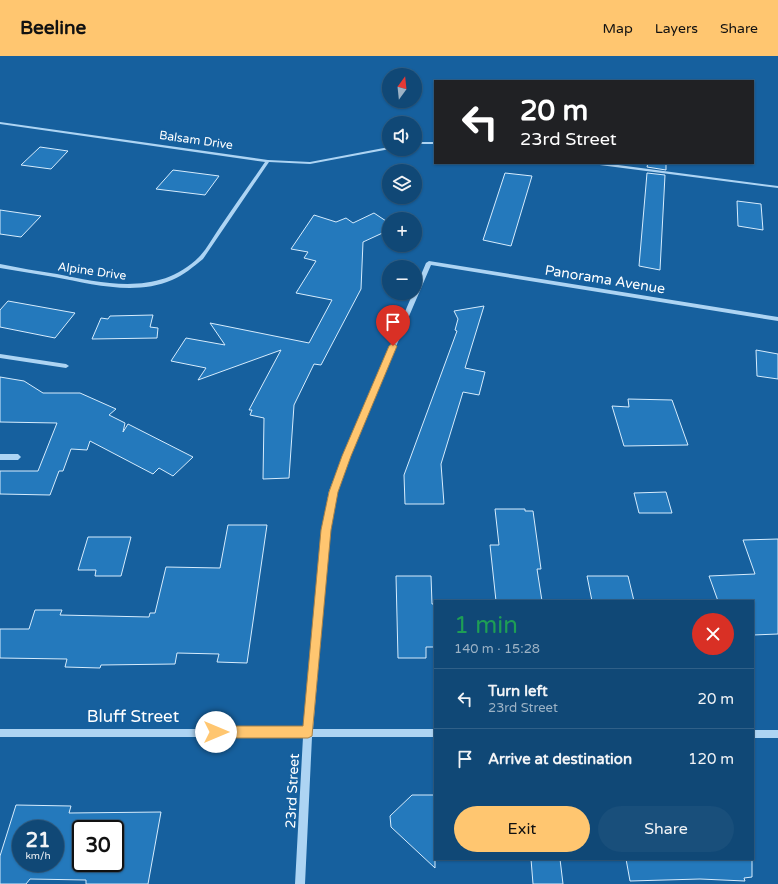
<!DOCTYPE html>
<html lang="en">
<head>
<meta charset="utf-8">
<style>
  :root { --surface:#104876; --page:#194f7b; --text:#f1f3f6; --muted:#9cb2c5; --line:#306088; --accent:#ffc670 }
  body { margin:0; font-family:"Varela Round",sans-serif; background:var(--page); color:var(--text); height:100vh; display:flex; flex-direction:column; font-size:15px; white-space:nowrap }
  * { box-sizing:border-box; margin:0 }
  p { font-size:13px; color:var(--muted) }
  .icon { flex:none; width:22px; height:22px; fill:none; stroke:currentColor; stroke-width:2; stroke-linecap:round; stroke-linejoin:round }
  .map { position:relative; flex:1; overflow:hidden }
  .side { position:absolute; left:434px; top:544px; width:320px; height:260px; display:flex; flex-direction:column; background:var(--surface); border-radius:0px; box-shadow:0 1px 3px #0004,0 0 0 1px var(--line) }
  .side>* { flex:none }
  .hud { position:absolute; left:434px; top:24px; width:320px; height:84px; border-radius:0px; box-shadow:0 1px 3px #0004,0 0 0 1px var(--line); background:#202124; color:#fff; overflow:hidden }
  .needle { width:26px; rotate:15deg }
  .tools { position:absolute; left:382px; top:12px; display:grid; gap:8px }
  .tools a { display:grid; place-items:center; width:40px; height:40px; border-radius:50%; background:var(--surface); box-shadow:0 1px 3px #0004,0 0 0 1px var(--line); font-size:20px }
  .speed { position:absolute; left:12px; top:764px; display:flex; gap:8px; font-size:20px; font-weight:700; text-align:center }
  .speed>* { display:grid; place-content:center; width:52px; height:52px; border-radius:50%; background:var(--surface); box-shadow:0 1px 3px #0004,0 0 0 1px var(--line); line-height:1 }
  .speed small { font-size:10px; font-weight:400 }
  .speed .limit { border:2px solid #111; border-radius:6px; background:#fff; color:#111 }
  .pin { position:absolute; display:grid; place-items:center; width:34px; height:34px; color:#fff; margin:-41px -17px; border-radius:50% 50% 50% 0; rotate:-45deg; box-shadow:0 0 4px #0007 }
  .pin .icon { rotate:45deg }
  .me { position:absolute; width:44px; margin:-22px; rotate:90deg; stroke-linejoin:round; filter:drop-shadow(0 0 3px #0008) }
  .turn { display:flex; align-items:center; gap:14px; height:84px; padding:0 20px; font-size:18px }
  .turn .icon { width:52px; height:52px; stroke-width:2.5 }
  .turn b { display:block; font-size:28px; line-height:34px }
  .round { display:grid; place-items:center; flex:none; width:42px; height:42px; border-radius:21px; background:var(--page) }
  .overview { display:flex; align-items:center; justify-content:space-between; height:68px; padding:0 20px }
  h1 { font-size:24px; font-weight:600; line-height:30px; color:#1e9e55 }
  .cta { display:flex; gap:8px; margin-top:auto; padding:8px 20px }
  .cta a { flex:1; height:46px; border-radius:24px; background:var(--accent); color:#111; font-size:16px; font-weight:600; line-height:46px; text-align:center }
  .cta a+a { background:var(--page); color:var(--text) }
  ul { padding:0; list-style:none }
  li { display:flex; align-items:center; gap:12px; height:60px; padding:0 20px; border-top:1px solid var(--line) }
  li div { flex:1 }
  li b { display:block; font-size:15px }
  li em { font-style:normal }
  header { display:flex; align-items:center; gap:24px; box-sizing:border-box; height:56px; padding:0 20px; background:var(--accent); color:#111 }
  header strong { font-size:19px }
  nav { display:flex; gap:22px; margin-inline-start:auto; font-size:14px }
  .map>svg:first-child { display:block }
  .building { fill:#2479bc; stroke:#d6ecfd; fill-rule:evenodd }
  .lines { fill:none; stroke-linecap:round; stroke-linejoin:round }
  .minor { fill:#add4f3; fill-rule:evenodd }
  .route { fill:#ffc670; stroke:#a68149 }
  .labels { text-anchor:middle; stroke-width:4; stroke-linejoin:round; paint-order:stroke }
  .far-street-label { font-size:12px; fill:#fff; stroke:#16609e }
  .street-label { font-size:14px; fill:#fff; stroke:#16609e }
  .near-street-label { font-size:17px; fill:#fff; stroke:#16609e }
</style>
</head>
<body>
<header>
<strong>Beeline</strong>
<nav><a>Map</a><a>Layers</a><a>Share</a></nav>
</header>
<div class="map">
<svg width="778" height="828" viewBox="0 0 778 828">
  <rect width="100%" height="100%" fill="#16609e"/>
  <g class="building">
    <polygon points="40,91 68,95 51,113 21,109"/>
    <polygon points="648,107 666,107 666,114 647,111"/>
    <polygon points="173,114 219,120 205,139 156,133"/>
    <polygon points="505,117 532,120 511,190 483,184"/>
    <polygon points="647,117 665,119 660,214 639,210"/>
    <polygon points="737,145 761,148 763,174 738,170"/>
    <polygon points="0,154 41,160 21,181 0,178"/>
    <polygon points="374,157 389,167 389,174 363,186 361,233 321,309 314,308 294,349 289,422 263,423 264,362 250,359 252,354 249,354 281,294 198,324 206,312 171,305 186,282 225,289 210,267 309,287 332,244 296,237 316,205 304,202 308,196 291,193 314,159 336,166 346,162 353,167"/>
    <polygon points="8,245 75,257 55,282 0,271 0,254"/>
    <polygon points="484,250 465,312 485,316 479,339 463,336 441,408 444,448 405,448 404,419 457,275 455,274 458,263 454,255"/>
    <polygon points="153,259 150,271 158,272 157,282 92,283 101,262 108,263 110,260"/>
    <polygon points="756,294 778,298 778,323 757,320"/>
    <polygon points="0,321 24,325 43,337 80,337 116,353 109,359 125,367 123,376 128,368 193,401 173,420 159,412 153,418 90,385 87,394 71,393 63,415 59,415 50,439 0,438 0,415 38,415 57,367 0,366"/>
    <polygon points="628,343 672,344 688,389 624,390 612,350 629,351"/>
    <polygon points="666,436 672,457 639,457 634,437"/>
    <polygon points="495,453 525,453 525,455 533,455 541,513 537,513 542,545 496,545 490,489 499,489"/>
    <polygon points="228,469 267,469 247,607 217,606 219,598 177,597 175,608 101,609 100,612 65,611 67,603 0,602 0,573 29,573 35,554 62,554 60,559 149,561 150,557 155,557 166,511 220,512"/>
    <polygon points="88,481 131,481 121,520 95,520 96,514 78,514"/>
    <polygon points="778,483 778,578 753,579 753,545 718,545 709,520 755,518 743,484"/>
    <polygon points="396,520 431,520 432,548 435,548 435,591 426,591 426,602 398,602"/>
    <polygon points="587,520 628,520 634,545 592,545"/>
    <polygon points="412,739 435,739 435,812 391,771 390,760"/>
    <path d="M16,749L71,750L69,757L161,756L148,828H86V824L30,823L26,828H0V800ZM21,773H55V807H21ZM81,773H115V807H81Z"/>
    <polygon points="531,803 560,803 563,828 533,828"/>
    <polygon points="626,803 752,803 752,821 744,822 745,825 700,823 630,825"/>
  </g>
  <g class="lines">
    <g class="minor">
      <path d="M0,66L268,104L310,106L389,91V93H390L310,108L269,106L203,203C193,211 184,219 172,224C135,240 92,228 54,221C36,218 18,215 0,212V208C19,212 38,215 57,218C105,228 160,240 199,201C207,193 213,181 220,171C235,149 250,128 265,106L0,68Z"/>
      <rect x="415" y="86" width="20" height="2"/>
      <polygon points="590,107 603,107 778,130 778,132 592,108"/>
      <polygon points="429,205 778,261 778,265 431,209 349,400 337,435 330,474 313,673 435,673 435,681 312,681 305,828 295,828 303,681 0,681 0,673 304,673 322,474 329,435 343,400 413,237 415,237 415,233 426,207"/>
      <polygon points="0,298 66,308 69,310 66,312 0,302"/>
      <polygon points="0,398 18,398 21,401 18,404 0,404"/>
      <rect x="753" y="674" width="25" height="8"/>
    </g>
  </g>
  <polygon class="route" points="393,287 397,290 351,400 338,436 331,474 312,680 308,682 216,682 211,680 210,676 211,672 216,670 303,670 321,474 329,436 342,400 389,290"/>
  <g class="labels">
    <g class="far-street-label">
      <text transform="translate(196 84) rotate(8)" y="4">Balsam Drive</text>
      <text transform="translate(92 215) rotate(8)" y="4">Alpine Drive</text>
    </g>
    <g class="street-label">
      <text transform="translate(605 223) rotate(9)" y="5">Panorama Avenue</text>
      <text transform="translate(292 735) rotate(-87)" y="5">23rd Street</text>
    </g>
    <g class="near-street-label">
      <text x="133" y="666">Bluff Street</text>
    </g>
  </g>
</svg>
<div class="tools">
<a><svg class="needle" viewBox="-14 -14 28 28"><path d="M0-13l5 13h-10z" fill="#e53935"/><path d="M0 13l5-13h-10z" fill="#9cb2c5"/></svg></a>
<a><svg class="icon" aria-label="sound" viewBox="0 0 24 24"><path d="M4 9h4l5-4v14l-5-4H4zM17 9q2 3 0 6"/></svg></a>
<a><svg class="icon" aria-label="layers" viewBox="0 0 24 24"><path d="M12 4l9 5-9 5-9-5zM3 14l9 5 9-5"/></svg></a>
<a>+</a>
<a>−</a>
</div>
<div class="speed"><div>21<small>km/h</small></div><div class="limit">30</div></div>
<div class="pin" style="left:393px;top:290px;background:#d93025"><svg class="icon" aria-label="arrive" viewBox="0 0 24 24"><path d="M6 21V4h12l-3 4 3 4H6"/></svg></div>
<svg class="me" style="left:216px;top:676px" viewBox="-20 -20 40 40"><circle r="19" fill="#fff"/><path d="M0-13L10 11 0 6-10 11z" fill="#ffc670"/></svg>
<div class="hud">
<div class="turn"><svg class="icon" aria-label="left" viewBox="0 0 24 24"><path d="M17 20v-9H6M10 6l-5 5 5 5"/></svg><div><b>20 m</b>23rd Street</div></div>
</div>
<section class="side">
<div class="overview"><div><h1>1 min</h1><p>140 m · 15:28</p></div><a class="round" style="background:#d93025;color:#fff"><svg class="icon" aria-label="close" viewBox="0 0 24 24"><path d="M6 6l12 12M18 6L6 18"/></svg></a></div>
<ul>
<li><svg class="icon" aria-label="left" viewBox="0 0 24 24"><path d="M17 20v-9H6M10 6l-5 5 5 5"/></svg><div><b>Turn left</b><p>23rd Street</p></div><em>20 m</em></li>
<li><svg class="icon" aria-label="arrive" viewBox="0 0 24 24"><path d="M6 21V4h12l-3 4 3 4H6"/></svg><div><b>Arrive at destination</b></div><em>120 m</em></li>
</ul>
<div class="cta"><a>Exit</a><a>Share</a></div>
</section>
</div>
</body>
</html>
